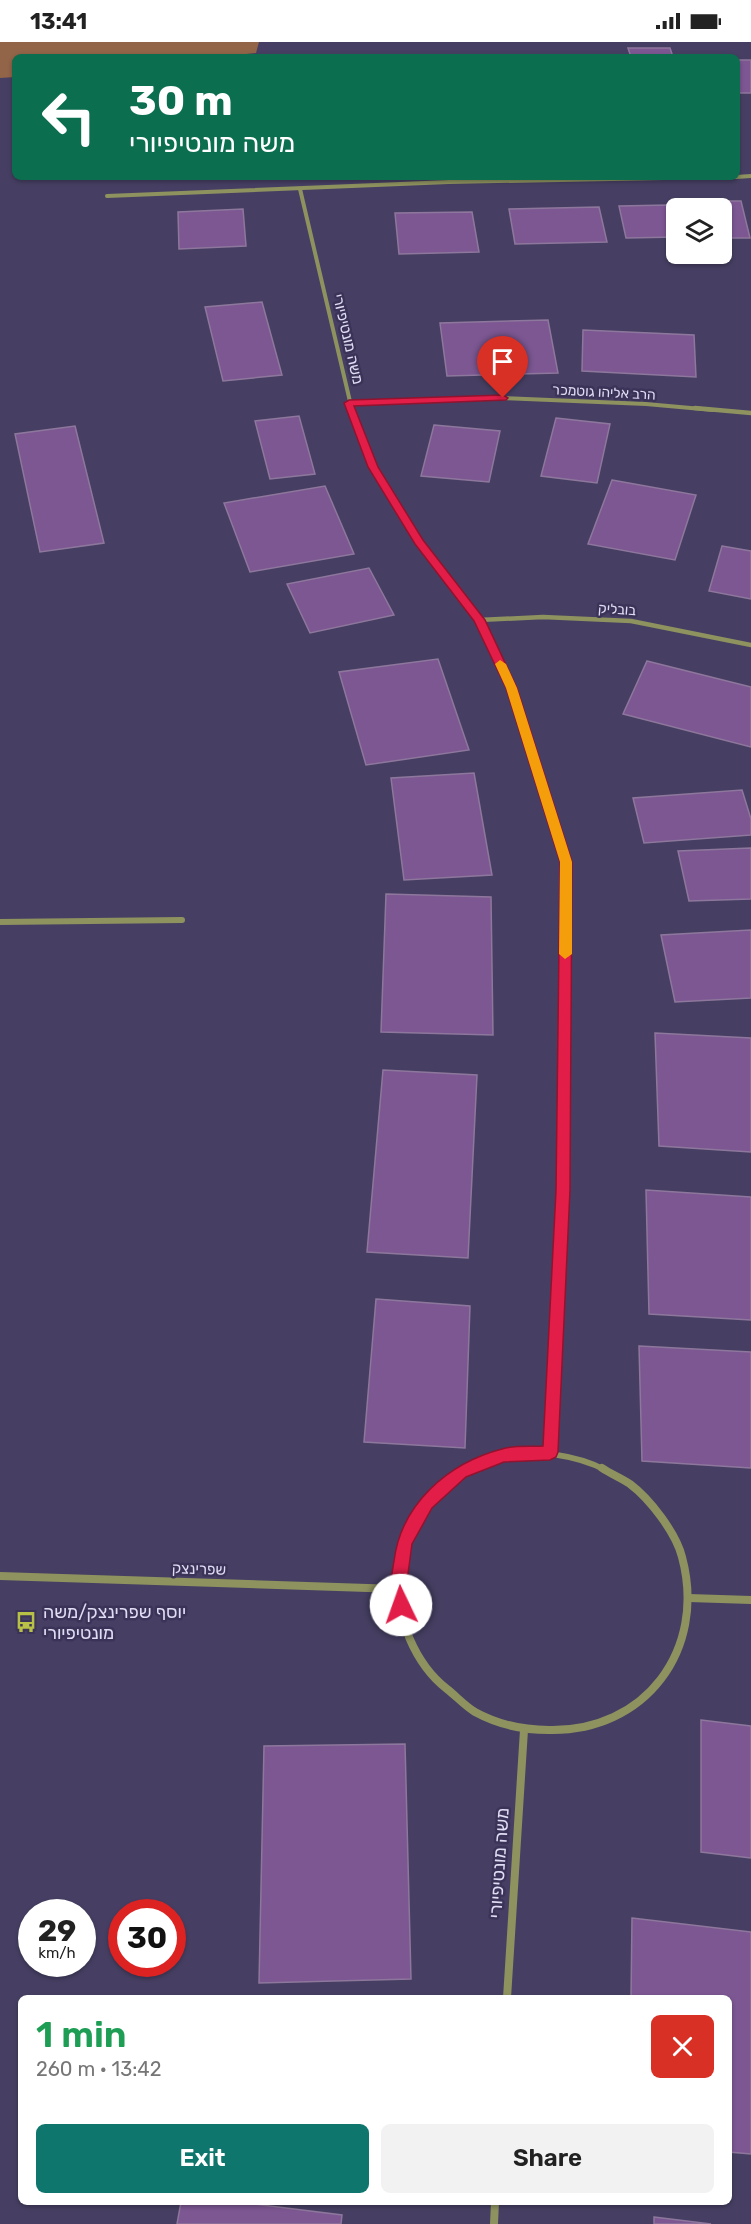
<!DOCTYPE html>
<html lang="en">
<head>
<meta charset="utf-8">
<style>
  :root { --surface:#fff; --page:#f2f2f2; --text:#222; --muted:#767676; --accent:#0f766e }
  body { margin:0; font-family:Rubik,Heebo,sans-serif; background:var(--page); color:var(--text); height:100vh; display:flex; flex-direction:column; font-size:22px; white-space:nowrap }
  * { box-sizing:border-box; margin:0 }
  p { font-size:20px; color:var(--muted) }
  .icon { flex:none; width:33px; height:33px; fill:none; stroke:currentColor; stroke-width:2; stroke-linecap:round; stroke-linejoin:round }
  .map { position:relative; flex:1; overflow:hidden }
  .details { position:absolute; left:18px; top:1953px; width:714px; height:210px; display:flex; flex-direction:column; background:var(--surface); border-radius:9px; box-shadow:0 2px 4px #0004 }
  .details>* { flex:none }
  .guide { position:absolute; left:12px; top:12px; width:728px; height:126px; border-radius:9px; box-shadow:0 2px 4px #0004; background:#0b6e4f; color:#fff; overflow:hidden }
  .buttons { position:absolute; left:666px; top:156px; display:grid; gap:12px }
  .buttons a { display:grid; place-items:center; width:66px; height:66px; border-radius:9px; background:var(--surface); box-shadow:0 2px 4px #0004; font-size:30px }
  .speed { position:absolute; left:18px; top:1857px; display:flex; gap:12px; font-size:30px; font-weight:700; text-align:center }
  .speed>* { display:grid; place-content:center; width:78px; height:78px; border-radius:50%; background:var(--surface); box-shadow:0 2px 4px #0004; line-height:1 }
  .speed small { font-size:15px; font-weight:400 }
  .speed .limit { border:9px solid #d22; background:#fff; color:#111 }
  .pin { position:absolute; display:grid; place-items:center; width:51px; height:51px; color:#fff; margin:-62px -26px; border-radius:50% 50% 50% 0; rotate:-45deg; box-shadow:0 0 6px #0007 }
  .pin .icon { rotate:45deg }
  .me { position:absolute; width:66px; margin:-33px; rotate:357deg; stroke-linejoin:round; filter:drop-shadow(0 0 4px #0008) }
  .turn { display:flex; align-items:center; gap:21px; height:126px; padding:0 18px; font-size:27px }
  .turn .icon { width:78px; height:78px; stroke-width:2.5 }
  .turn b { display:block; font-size:42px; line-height:51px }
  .round { display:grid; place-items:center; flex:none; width:63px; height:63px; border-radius:9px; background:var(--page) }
  .summary { display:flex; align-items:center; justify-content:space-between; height:102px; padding:0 18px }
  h1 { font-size:36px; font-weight:600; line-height:45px; color:#1e9e55 }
  .cta { display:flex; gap:12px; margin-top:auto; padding:12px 18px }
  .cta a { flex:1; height:69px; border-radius:9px; background:var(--accent); color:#fff; font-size:24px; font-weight:600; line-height:69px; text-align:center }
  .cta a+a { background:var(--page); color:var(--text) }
  .status { display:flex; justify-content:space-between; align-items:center; height:42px; padding:0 30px; background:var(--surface); direction:ltr }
  .status svg { height:16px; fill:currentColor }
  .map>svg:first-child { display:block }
  .green { fill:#926448 }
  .building { fill:#7c5792; stroke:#8e779c; stroke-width:1.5 }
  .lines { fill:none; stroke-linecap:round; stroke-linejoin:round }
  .street-far3 { stroke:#8e925f; stroke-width:4 }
  .street-far2 { stroke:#8e925f; stroke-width:4.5 }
  .street-far1 { stroke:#8e925f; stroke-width:6 }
  .street { stroke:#8e925f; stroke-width:8 }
  .route { fill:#e11d48; stroke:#92132f; stroke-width:1.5 }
  .slow { fill:#f59e0b }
  .labels { text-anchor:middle; stroke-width:5; stroke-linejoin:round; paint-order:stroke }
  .far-street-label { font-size:14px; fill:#e0dcf3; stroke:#3b3458 }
  .street-label { font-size:15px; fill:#e0dcf3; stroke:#3b3458 }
  .near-poi-label { font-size:18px; fill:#e0dcf3; stroke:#3b3458; text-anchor:start }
  .near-street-label { font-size:18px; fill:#e0dcf3; stroke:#3b3458 }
</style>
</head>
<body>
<div class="status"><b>13:41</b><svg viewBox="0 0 49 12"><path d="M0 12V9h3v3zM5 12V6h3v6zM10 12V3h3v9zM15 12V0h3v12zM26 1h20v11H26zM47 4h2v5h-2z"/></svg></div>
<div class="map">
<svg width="751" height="2182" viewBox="0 0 751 2182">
  <rect width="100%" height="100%" fill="#463f63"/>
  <polygon class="green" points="0,0 259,0 256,11 216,15 15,15 15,35 0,36"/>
  <g class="building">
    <polygon points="628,6 670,6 673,15 631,15"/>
    <rect x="736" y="18" width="15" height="33"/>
    <polygon points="693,159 741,159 750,196 722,196 722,166 695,166"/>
    <polygon points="669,163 676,195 626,196 619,164"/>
    <polygon points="599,165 607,200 515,202 509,167"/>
    <polygon points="243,167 246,204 179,207 178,170"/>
    <polygon points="472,170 479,210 399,212 395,171"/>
    <polygon points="262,260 282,333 223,339 205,265"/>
    <polygon points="548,278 558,331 447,334 440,281"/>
    <polygon points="583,288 694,293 696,335 582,329"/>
    <polygon points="299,374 315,432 270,437 255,379"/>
    <polygon points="556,376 610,382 597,441 541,434"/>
    <polygon points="434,383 500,389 489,440 421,434"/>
    <polygon points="75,384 104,501 40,510 15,392"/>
    <polygon points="612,438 696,453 675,518 588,502"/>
    <polygon points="325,444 354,512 250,530 224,461"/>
    <polygon points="722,504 751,509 751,557 709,549"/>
    <polygon points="369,526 394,573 310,591 287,542"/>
    <polygon points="438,617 469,708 366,723 339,630"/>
    <polygon points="647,619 751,645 751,705 623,672"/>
    <polygon points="474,731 492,833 404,838 391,736"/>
    <polygon points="742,748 751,777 751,793 644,801 633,756"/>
    <polygon points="751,806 751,857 689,859 678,809"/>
    <polygon points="386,852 491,855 493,993 381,990"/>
    <polygon points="751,888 751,956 675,960 661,893"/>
    <polygon points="655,991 751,996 751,1110 659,1104"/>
    <polygon points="383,1028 477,1033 468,1216 367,1210"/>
    <polygon points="646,1148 751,1155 751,1278 649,1272"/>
    <polygon points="376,1257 470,1264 465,1406 364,1400"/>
    <polygon points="639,1304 751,1310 751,1426 642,1419"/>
    <polygon points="701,1678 751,1684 751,1816 701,1810"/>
    <polygon points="405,1702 411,1937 259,1941 264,1704"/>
    <polygon points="632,1876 751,1890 751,2112 729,2110 729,1956 631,1956"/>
    <polygon points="181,2160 237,2160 342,2173 341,2182 177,2182"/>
    <polygon points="654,2175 711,2182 654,2182"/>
  </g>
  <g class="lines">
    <g class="street-far3">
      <polyline points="736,135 751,134"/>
      <polyline points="300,147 352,368"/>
      <polyline points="107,154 449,140 716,135"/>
      <polyline points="349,361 503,356 646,362 713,368"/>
    </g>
    <g class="street-far2">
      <polyline points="351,366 373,425 419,500 479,578 512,646 566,820 566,834"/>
      <polyline points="695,366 751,371"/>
      <polyline points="479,578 543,575 631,579 751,603"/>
    </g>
    <g class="street-far1">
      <polyline points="0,880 182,878"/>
      <polyline points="551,1411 563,1148 566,833"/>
      <path d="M466,1428C477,1423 489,1418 501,1414C528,1405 580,1414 605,1428"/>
    </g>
    <g class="street">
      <path d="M470,1426C440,1438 417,1471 405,1499C401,1509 401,1524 400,1535C394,1574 416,1623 447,1647C456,1654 465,1664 475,1670C497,1682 524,1688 549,1688C645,1690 707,1608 682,1515C676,1491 650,1457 630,1442C621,1436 611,1432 602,1426"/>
      <polyline points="0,1534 398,1547"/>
      <polyline points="689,1556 751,1558"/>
      <polyline points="507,1956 524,1688"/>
      <polyline points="494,2182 495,2160"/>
    </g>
  </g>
  <path class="route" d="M503,353L508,356L506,358L354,364L378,425L423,498L485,578L517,646L572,820L570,1148L558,1410L556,1415L550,1418L504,1420L466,1435L432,1466L412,1502L406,1547L409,1563L407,1569L401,1571L395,1569C388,1552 391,1536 394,1519C401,1462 448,1421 502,1407C514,1403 530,1405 543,1404L556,1148L560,820L506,646L474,579L415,502L368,425L344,361L349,358Z"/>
  <polygon class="slow" points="500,618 506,622 517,646 572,820 572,912 565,917 559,912 560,820 506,646 495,622"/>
  <defs>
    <symbol id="bus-bare" viewBox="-9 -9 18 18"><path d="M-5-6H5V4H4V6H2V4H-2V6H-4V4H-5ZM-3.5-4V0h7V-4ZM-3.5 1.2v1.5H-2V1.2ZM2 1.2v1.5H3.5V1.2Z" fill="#b9c046" stroke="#3b3458" stroke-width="2.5" paint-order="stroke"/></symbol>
  </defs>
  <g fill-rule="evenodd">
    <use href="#bus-bare" x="11" y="1565" width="30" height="30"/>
  </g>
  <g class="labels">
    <g class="far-street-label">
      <text transform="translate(604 350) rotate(3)" y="5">הרב אליהו גוטמכר</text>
      <text transform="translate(617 567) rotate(4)" y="5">בובליק</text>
    </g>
    <g class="street-label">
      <text transform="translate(348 297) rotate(77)" y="5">משה מונטיפיורי</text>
      <text transform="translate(199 1527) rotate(2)" y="5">שפרינצק</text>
    </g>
    <g class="near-poi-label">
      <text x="43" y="1576">יוסף שפרינצק/משה<tspan x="43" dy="21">מונטיפיורי</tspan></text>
    </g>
    <g class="near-street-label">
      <text transform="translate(499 1821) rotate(-86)" y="6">משה מונטיפיורי</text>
    </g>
  </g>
</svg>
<div class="buttons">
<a><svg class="icon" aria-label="layers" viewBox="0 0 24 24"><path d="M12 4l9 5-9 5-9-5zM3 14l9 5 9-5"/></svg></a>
</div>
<div class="speed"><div>29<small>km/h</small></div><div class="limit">30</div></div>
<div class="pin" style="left:503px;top:356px;background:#d93025"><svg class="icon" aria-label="arrive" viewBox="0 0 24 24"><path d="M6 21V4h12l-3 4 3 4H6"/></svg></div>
<svg class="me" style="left:401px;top:1563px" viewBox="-20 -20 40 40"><circle r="19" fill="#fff"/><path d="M0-13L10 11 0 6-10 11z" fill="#e11d48"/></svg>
<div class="guide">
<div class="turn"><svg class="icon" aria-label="left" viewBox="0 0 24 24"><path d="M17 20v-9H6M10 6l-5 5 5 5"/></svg><div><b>30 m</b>משה מונטיפיורי</div></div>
</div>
<section class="details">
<div class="summary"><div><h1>1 min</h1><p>260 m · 13:42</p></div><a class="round" style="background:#d93025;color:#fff"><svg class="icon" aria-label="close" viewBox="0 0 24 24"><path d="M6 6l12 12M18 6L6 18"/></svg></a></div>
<div class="cta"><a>Exit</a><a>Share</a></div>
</section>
</div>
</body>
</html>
